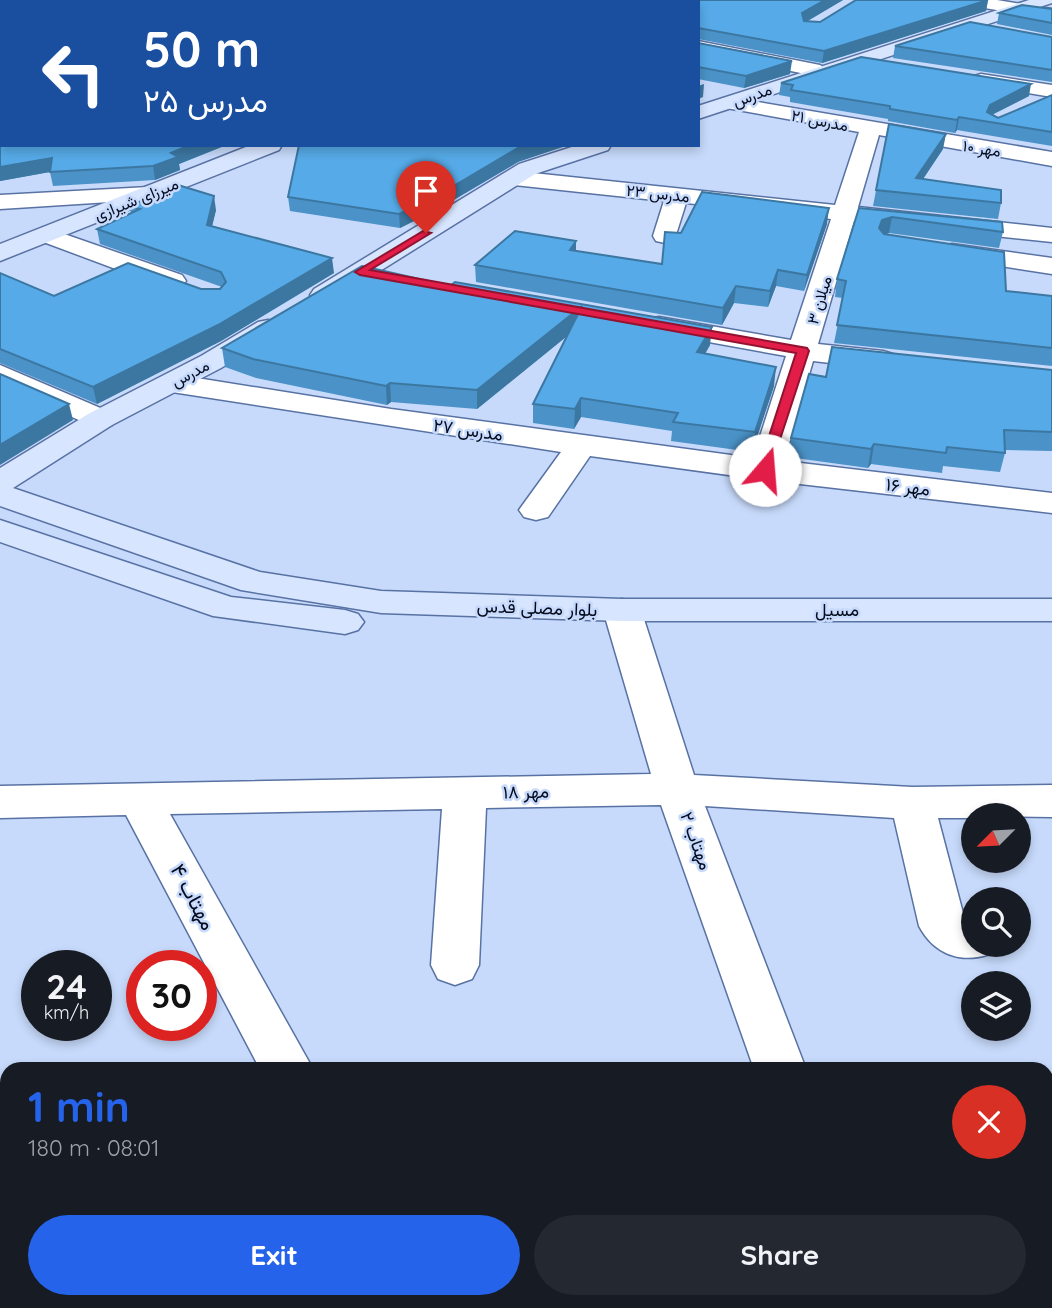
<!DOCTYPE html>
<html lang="en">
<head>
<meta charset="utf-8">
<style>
  :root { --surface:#171b24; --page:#242831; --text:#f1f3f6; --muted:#9ea1a6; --accent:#2563eb }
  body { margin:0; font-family:Quicksand,Vazirmatn,sans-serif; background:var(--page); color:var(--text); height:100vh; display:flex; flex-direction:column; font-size:26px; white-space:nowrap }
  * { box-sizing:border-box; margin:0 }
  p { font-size:23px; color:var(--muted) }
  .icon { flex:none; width:38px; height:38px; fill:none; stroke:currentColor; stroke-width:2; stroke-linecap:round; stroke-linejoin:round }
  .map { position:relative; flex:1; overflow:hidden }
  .side { position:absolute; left:0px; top:1062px; width:1054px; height:247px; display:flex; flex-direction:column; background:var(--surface); border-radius:21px 21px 0 0; box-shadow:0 4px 10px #0003 }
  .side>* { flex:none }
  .guide { position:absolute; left:0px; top:0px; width:700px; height:147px; box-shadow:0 4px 10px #0003; background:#1a4fa0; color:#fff; overflow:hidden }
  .needle { width:46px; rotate:246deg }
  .buttons { position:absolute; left:961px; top:803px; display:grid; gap:14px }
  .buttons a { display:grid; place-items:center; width:70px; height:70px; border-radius:50%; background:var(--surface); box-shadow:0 4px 10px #0003; font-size:35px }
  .speed { position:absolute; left:21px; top:950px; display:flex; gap:14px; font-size:35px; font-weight:700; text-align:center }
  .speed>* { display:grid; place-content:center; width:91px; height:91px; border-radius:50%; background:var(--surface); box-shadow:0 4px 10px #0003; line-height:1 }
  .speed small { font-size:18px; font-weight:400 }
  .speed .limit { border:10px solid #d22; background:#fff; color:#111 }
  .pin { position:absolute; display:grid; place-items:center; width:60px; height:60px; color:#fff; margin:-72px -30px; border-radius:50% 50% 50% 0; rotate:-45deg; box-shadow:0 0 7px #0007 }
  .pin .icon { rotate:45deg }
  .me { position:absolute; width:77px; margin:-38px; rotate:18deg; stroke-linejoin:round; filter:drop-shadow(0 0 5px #0008) }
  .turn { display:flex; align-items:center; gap:24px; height:147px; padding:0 28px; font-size:32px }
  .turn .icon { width:91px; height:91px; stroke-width:2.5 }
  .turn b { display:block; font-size:49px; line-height:60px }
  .round { display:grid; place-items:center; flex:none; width:74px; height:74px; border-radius:37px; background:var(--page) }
  .overview { display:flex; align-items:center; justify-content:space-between; height:119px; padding:0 28px }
  h1 { font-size:42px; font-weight:700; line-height:52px; color:var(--accent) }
  .button { display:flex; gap:14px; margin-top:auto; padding:14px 28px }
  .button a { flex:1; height:80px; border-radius:42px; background:var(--accent); color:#fff; font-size:28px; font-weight:700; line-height:80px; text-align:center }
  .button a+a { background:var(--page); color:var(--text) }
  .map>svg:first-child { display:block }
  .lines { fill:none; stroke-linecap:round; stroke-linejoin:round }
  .street-casing { stroke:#5872a3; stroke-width:3 }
  .secondary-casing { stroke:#5872a3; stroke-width:3 }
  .street { fill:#fff; fill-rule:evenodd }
  .secondary { fill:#d7e5ff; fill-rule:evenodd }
  .wall { fill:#4a92c7 }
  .shaded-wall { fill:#3c77a2 }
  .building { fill:#56aae7; stroke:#3c77a2; stroke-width:2 }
  .route { fill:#e11d48; stroke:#92132f; stroke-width:2 }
  .labels { text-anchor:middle; stroke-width:5; stroke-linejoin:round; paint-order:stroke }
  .far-street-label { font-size:16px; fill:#040b1e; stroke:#c7dafb }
  .street-label { font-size:18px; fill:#040b1e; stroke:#c7dafb }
  .near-street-label { font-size:21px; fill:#040b1e; stroke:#c7dafb }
</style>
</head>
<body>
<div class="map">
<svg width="1052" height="1308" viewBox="0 0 1052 1308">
  <rect width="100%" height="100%" fill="#c7dafb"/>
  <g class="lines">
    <defs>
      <g id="street">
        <polygon points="958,0 997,0 1052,9 1052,19 966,5"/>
        <polygon points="698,41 820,65 829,71 820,77 698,52"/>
        <polygon points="981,74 1052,85 1052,97 974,84 971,80 974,76"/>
        <polygon points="728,97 1052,152 1052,166 879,135 858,207 1052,228 1052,242 854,221 818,344 883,351 893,354 897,360 893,366 883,369 813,361 784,461 1052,493 1052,513 765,480 590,456 548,517 536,520 524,517 519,510 561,452 172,392 162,389 157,383 162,377 172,374 391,409 753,458 786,356 659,333 649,331 645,325 649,319 659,317 791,340 831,219 686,203 674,241 665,243 656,241 653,236 664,201 514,185 506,183 503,178 506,173 514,171 835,205 859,132 721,107 718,103 721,99"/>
        <polygon points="149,187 157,189 161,194 157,199 0,209 0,195"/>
        <polygon points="47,228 182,275 186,281 182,287 173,289 164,287 38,240 35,235 38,230"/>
        <polygon points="952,244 1052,258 1052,274 943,257 939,252 943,247"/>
        <polygon points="0,365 112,413 116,419 112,425 101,428 90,425 0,385"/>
        <path d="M622,599L635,602L641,610L694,775L912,787L1052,785V817L973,816V818H938L964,917L973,921V945H994L990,954C960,964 934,954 919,926L894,818L705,806L806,1069H754L661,805L486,808L479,965L472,979L455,985L438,979L431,965L442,809L170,814L313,1069H260L126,815L0,818V786L651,774L603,610L609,602Z"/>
        <polygon points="383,1302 444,1302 446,1308 385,1308"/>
        <polygon points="849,1302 911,1302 913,1308 851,1308"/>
      </g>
      <g id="secondary">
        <polygon points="1029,0 1052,0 1052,3 698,119 698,106"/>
        <polygon points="251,145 282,145 279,150 0,261 0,244"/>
        <polygon points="578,145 611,145 608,150 535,174 332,301 323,303 314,301 310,295 314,289 519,164"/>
        <polygon points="268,320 278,322 282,328 278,334 221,368 112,425 13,488 260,572 381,591 622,599 1052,599 1052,621 622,621 381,613 241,590 0,506 0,468 90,413 201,356 258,322"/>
        <polygon points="0,520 231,597 345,610 358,614 364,622 358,630 345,634 213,616 0,542"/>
      </g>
    </defs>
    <use href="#street" class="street-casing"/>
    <use href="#secondary" class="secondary-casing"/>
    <use href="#street" class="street"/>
    <use href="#secondary" class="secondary"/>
  </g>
  <g class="wall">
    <polygon points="0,0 652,0 653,1 655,0 843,0 807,21 820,22 856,0 988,0 986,11 822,63 698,39 698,2 2,2 2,145 227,145 179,164 180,170 155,180 53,186 50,172 0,181"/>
    <polygon points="1052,9 1052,35 997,24 999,13"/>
    <polygon points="1052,37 1052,82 893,58 895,46"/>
    <polygon points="698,41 698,43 790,74 744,88 698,79"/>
    <polygon points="781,83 1029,96 992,115 998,118 1052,95 1052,146 957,130 955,133 888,121 888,119 790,102 790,97 779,95"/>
    <polygon points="889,124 943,149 923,179 1001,203 998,219 873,206"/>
    <polygon points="518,162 440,208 400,228 290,211 288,197"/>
    <polygon points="129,206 216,210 212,226 334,273 221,341 97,404 0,363 0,273 54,296 220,289 222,287 100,244 97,229 131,213"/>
    <polygon points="859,208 1003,232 999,248 889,233 886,234 1006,291 1052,296 1052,366 834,343 843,298 835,297 837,279"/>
    <polygon points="827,224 804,291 776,286 768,307 734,303 722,325 476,282 475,265 576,241 576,251 662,264 681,233"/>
    <polygon points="362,266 710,345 705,354 774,386 752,452 671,441 672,431 581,417 574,429 533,423 533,404 567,336 477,409 391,402 387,405 256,378 225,367 222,348"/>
    <polygon points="1052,370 1052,451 1005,450 1005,453 1000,472 943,466 942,473 871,464 868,468 788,457 791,438 826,377"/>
  </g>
  <g class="shaded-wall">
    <polygon points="825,0 843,0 801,25 802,13"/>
    <polygon points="988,0 986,11 822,63 824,51"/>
    <polygon points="792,61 790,74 744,88 746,76"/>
    <polygon points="704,84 703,97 698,99 698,86"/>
    <polygon points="1031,84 1029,96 987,117 987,112 990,105"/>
    <polygon points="959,117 957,130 955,133 957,120"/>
    <polygon points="946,134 943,149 913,194 916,178"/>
    <polygon points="190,145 226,145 179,164 180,170 155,180 153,166 171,153"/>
    <polygon points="527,145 569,145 518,162 440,208 400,228 399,214 518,148"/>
    <polygon points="52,158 55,171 0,181 0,167"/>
    <polygon points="214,196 216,210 209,239 207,225"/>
    <polygon points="829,208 827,224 804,291 807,275"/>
    <polygon points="892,217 889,233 879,237 879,228 882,220"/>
    <polygon points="576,241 576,257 570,250"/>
    <polygon points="332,258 334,273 221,341 97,404 93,387"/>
    <polygon points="778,270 776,286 768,307 770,291"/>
    <polygon points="736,286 734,303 722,325 723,308"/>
    <polygon points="582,306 582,324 477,409 477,390"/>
    <polygon points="712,327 710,345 695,371 697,352"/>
    <polygon points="776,367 774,386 752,452 755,432"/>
    <polygon points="390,383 391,402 387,405 386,386"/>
    <polygon points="581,398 581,417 574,429 575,409"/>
    <polygon points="69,404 73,420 0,465 0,445"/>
    <polygon points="874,444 871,464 868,468 871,449"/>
  </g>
  <g class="building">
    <polygon points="0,0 652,0 653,1 655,0 825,0 802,13 804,21 820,22 856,0 988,0 824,51 698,28 698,2 2,2 2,145 190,145 171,153 178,157 153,166 50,172 52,158 0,167"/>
    <polygon points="1022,5 1052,9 1052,23 999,13"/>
    <polygon points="970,22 1052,37 1052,70 895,46"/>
    <polygon points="698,41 698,43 792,61 746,76 698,67"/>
    <polygon points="861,57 1031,84 990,105 987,112 998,118 1052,95 1052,132 959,117 957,120 890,109 890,106 791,90 793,85 781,83"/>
    <polygon points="889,124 946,134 916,178 1001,190 1001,203 876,190"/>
    <polygon points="299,145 527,145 518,148 440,194 399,214 288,197"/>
    <polygon points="178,185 214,196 207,225 332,258 218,325 93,387 0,349 0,273 54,296 128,263 201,289 220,289 226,282 221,272 97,229 140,209 129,206"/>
    <polygon points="702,192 829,208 807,275 778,270 770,291 736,286 723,308 475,265 515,231 576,241 570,250 662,264 665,232 681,233"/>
    <polygon points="859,208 1002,222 1003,232 892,217 882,220 879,228 884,234 1004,252 1006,291 1052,296 1052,348 837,325 846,281 837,279"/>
    <polygon points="362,266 450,286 455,282 712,327 697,352 776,367 755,432 673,422 678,413 581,398 575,409 533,404 582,306 477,390 390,383 386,386 253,359 222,348"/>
    <polygon points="832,347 1052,370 1052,432 1004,430 1005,453 947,447 946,453 874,444 871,449 791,438 809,374 826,377"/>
    <polygon points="0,374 69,404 0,445"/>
  </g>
  <polygon class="route" points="423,231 431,233 370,270 807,348 809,351 769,473 765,474 758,470 796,353 360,275 355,272"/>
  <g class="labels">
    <g class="far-street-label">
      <text transform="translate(752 95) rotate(-20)" y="6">مدرس</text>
      <text transform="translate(820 120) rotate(11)" y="6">مدرس ۲۱</text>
      <text transform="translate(982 148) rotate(9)" y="6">مهر ۱۰</text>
      <text transform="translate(658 193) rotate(6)" y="6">مدرس ۲۳</text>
      <text transform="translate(136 199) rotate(-22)" y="6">میرزای شیرازی</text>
      <text transform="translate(819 300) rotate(-73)" y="6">میلان ۳</text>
      <text transform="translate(190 373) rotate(-28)" y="6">مدرس</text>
    </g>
    <g class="street-label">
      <text transform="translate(468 430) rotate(8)" y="6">مدرس ۲۷</text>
      <text transform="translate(908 487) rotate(7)" y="6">مهر ۱۶</text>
      <text transform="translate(537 608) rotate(2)" y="6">بلوار مصلی قدس</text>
      <text x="837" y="616">مسیل</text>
      <text transform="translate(526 792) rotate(-1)" y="6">مهر ۱۸</text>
      <text transform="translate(696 841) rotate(70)" y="6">مهتاب ۲</text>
    </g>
    <g class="near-street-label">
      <text transform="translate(193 897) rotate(62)" y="7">مهتاب ۴</text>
    </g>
  </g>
</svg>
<div class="buttons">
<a><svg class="needle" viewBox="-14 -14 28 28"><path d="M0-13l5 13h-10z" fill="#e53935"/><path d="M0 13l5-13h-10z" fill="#9ea1a6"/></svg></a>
<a><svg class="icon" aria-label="search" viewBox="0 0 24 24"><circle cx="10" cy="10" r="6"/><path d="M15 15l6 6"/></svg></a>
<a><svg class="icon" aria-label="layers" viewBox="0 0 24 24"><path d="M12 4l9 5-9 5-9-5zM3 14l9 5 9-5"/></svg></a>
</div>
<div class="speed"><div>24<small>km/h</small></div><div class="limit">30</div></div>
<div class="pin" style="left:426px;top:233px;background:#d93025"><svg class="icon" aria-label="arrive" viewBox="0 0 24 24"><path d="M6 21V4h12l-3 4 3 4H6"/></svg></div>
<svg class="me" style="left:765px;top:470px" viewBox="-20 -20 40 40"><circle r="19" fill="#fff"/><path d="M0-13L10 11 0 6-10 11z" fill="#e11d48"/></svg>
<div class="guide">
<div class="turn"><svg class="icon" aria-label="left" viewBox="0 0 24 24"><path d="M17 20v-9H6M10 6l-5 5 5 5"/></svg><div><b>50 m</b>مدرس ۲۵</div></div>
</div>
<section class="side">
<div class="overview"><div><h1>1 min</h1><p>180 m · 08:01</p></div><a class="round" style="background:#d93025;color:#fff"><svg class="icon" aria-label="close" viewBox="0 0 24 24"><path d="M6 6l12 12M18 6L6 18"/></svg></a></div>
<div class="button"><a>Exit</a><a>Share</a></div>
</section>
</div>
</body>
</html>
